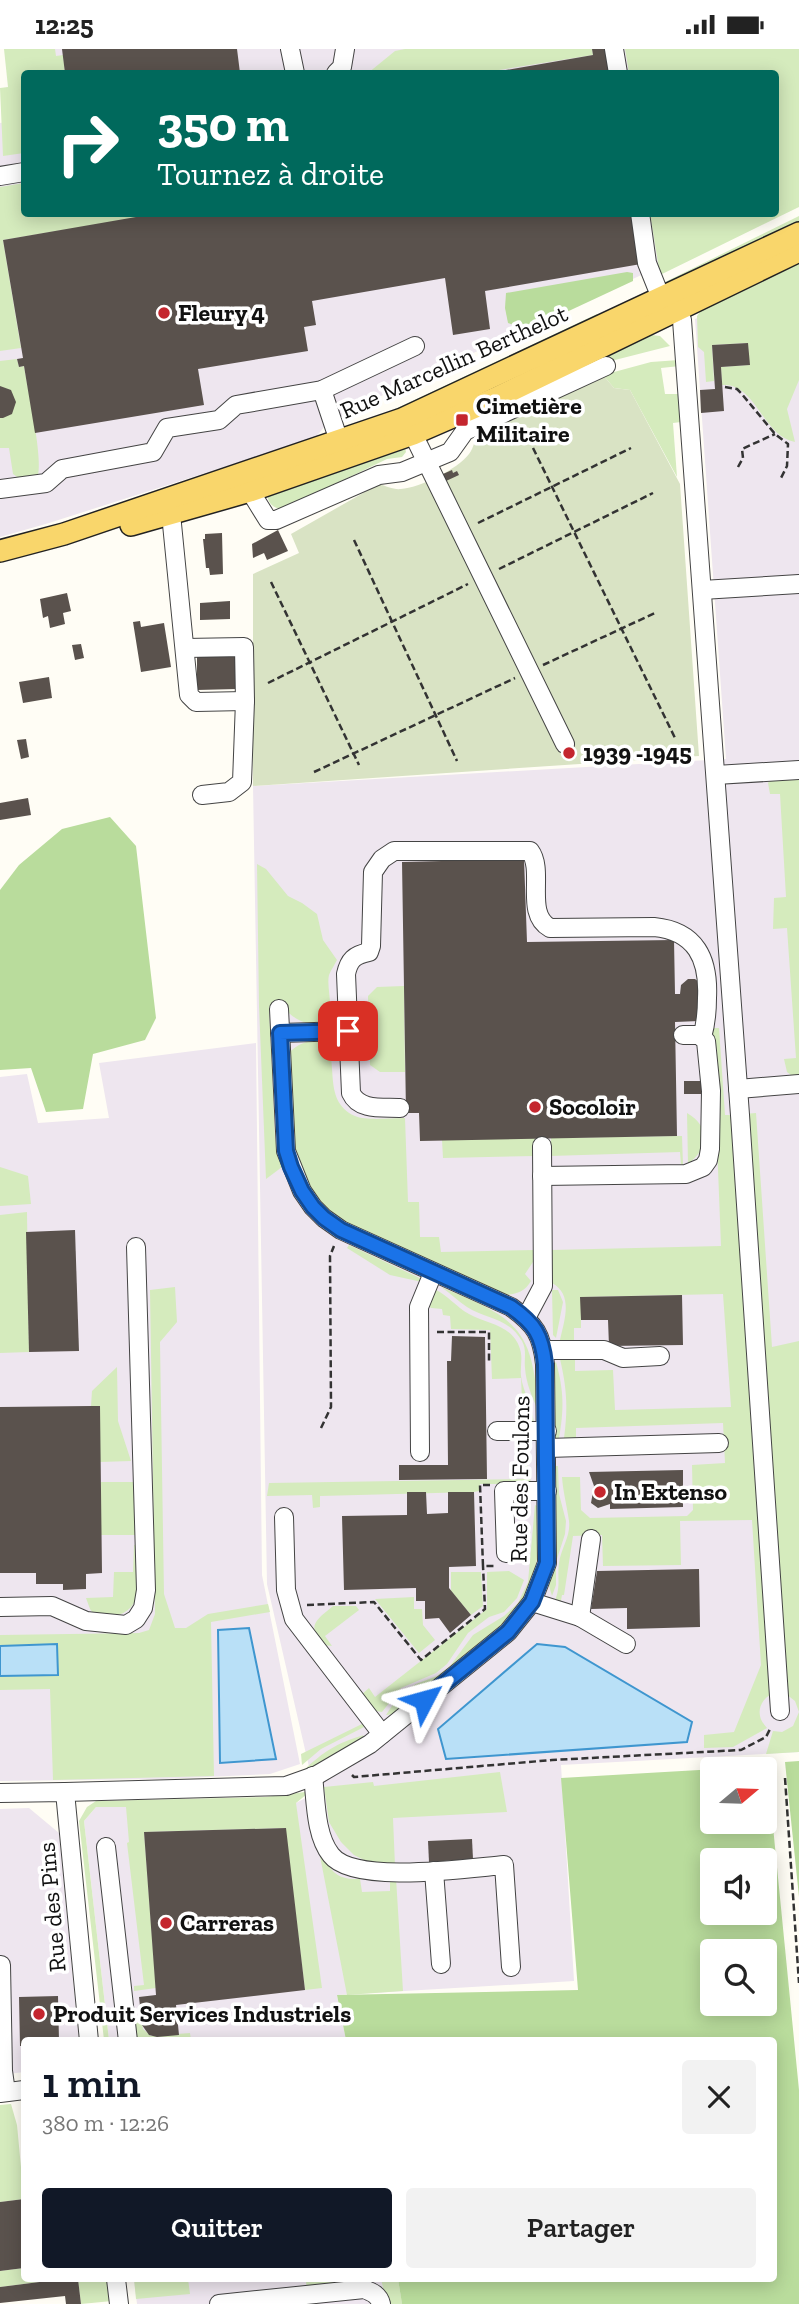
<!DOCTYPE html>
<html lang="fr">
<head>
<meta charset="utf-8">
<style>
  :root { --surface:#fff; --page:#f2f2f2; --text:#222; --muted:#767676; --accent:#111827 }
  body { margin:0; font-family:"Zilla Slab",serif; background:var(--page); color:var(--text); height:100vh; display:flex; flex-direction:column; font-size:26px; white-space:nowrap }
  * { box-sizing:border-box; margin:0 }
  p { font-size:23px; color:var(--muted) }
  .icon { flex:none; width:38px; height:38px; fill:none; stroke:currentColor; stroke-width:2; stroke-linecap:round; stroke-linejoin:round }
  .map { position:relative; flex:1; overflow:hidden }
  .panel { position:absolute; left:21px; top:1988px; width:756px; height:245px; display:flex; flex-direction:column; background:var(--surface); border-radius:7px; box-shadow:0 4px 18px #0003 }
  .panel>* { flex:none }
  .banner { position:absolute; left:21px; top:21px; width:758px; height:147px; border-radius:7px; box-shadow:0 4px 18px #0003; background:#00695c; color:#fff; overflow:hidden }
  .needle { width:46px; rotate:71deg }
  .fabs { position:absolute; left:700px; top:1708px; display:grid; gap:14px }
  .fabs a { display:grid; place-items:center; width:77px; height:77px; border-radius:7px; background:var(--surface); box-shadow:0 4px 18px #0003; font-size:35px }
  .pin { position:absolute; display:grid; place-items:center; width:60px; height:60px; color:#fff; margin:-30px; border-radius:14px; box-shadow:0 4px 10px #0006 }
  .me { position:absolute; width:77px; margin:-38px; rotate:51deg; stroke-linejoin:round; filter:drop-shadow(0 0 5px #0008) }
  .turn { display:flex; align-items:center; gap:24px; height:147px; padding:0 21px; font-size:32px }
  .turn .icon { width:91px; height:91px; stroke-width:2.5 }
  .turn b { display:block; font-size:49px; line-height:60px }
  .round { display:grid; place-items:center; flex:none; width:74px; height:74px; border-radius:7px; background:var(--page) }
  .head { display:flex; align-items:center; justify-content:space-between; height:119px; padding:0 21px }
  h1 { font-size:42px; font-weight:600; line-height:52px; color:var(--accent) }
  .primary-button { display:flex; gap:14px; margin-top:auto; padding:14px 21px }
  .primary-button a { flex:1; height:80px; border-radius:7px; background:var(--accent); color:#fff; font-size:28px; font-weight:600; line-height:80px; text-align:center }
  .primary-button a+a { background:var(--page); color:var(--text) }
  .status { display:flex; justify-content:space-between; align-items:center; height:49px; padding:0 35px; background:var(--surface); direction:ltr }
  .status svg { height:19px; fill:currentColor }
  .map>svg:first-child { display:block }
  .industrial { fill:#eee6ef }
  .green { fill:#d5ebbd }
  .forest { fill:#b9dc9c; fill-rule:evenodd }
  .cemetery { fill:#d9e3c4 }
  .water { fill:#b9e0f7; stroke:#3f96cf; stroke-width:2 }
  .building { fill:#5a524d }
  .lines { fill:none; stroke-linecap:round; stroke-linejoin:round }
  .minor-casing { stroke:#444; stroke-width:20 }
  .major-casing { stroke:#222; stroke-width:24 }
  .path { stroke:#333; stroke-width:2.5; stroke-dasharray:7 3.5; stroke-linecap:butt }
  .minor { stroke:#fff; stroke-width:18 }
  .major { stroke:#f9d66b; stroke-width:21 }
  .route-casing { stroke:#114b97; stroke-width:18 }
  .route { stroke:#1a73e8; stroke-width:12 }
  .poi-dot { fill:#c4262e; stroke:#fff; stroke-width:2.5 }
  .labels { text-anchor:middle; stroke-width:7; stroke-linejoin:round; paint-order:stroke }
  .poi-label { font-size:24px; font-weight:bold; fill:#111; stroke:#fff; text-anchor:start }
  .street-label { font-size:24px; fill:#111; stroke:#fff }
</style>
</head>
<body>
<div class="status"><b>12:25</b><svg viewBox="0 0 49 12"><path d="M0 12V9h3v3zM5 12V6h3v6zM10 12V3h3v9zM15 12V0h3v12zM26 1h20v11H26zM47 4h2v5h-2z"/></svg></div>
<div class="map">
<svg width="799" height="2255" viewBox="0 0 799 2255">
  <rect width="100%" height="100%" fill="#fffdf5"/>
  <g class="industrial">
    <polygon points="33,0 645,0 649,24 36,24"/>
    <polygon points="24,70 24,164 671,165 678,209 383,346 325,377 315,389 49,474 0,488 0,74"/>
    <polygon points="799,225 799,1703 561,1716 574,1932 337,1946 346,1991 109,1991 84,1772 96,1758 296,1754 315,1744 267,1535 253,737 726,710 695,270"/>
    <polygon points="256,994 262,1526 300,1715 270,1725 163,1730 0,1732 0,1028 27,1025 38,1074 109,1069 99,1014"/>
    <polygon points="29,1759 59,1784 79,1991 24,1992 24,2023 0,2026 0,1760"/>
    <polygon points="134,2230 398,2230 402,2255 137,2255"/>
  </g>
  <g class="green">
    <polygon points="4,0 55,0 56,7 63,6 65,24 24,24 24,104 3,107 0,39 8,38"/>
    <polygon points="405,0 592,0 593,6 480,24 368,24 395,2"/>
    <polygon points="625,0 799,0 799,158 660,226 650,165 775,164 775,24 629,24"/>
    <polygon points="24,134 24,164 159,165 3,191 21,299 0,302 0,138"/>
    <polygon points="799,167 799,177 668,240 663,234"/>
    <path d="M799,213V331L787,360L795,393C762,387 756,333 722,336L721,318L749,316L748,294L712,296L714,332L706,333L704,303L698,298L697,267L702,260Z"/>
    <polygon points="597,265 601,272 497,322 372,371"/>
    <polygon points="652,286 660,287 670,297 611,312 606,303 627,292"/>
    <path d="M17,310L19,318L24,317C27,337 45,416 37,429L20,430L13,425L9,399H0V312Z"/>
    <polygon points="679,311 680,317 661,319 665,345 680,345 681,373 673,374 677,428 630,341 614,339 603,326 651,313"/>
    <path d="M405,399L406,403L402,408L387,410L283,460C273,460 266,453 268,443Z"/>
    <polygon points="799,727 799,1026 791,1026 787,1023 784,1010 796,1009 787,879 773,880 774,849 786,848 780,745 770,745 768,734 771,730"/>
    <path d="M257,815L266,820L288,847L302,854L317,865L323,891L337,911C335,915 331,921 329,926C325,942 342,978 311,975C299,973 291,967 283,958H269L275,1089L282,1118L266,1130L259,957Z"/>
    <polygon points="404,937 405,1023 380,1023 370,1016 368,947 377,938"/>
    <path d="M708,979H719L725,1066H732L773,1644C758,1652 755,1667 767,1679L733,1698L704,1699V1686L734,1683L761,1616L752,1471L680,1472L681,1516L603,1517L602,1486L573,1487L564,1546H562L560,1557L555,1552C561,1535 557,1531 559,1514C561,1499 571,1487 569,1472C567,1457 563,1443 562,1428H580L581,1461L590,1469L687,1467L693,1461L692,1416L725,1414L723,1374L576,1379V1389H564C568,1359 567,1340 560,1310L575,1309V1322L613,1321L615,1361L731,1358L723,1245L581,1248V1279H574V1293L560,1291C564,1272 574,1246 552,1234L551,1201L721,1197L713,992Z"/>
    <path d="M321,991C343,1006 319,1051 355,1067C366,1072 392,1069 405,1069L408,1153H419L420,1188H439L441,1203L535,1201L536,1213H533L525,1225L531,1232C524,1244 514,1246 501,1246L352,1180C325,1161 299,1132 293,1098C287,1070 289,1035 287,1006C298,994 306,992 321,991Z"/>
    <path d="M687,1064C711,1078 708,1100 688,1115Z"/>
    <polygon points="756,1064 772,1298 799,1292 799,1703 766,1705 773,1682 782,1683 793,1677 799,1663 795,1652 786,1645 744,1065"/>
    <polygon points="677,1087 682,1087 683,1116 681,1115 680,1103 550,1107 551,1089"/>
    <polygon points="535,1089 535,1107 443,1109 442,1091"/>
    <polygon points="0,1118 28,1127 31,1155 0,1157"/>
    <polygon points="27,1163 29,1303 0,1304 0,1166"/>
    <polygon points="349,1196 422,1230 422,1233 390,1226 347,1199"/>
    <polygon points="175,1238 177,1273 160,1293 164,1545 175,1579 186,1579 208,1565 268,1555 270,1563 211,1573 214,1727 53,1731 50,1640 0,1641 0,1627 57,1626 57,1596 0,1597 0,1586 139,1584 149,1581 155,1565 150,1241"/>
    <path d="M441,1238C515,1269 533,1277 538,1361C532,1348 526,1334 525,1319C524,1310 527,1301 522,1292C508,1268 487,1271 467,1258C458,1252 450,1244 441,1238Z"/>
    <path d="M434,1240C448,1246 456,1258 469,1265C487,1275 513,1276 520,1300C523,1309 520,1318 521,1327C523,1343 532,1356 534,1374H523L521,1329L492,1330L490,1281L451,1280L450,1267L443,1266L442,1260L431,1259L426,1254Z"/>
    <polygon points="552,1241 558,1241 563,1253 556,1289 553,1286"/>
    <path d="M556,1313C564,1342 564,1360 559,1389H554L553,1316Z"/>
    <polygon points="117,1318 118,1372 131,1412 100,1413 91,1357 92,1342"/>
    <polygon points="524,1394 531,1435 480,1435 479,1442 474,1443 320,1447 320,1458 313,1459 312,1446 267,1447 269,1434 524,1430"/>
    <polygon points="555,1417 558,1417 559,1445 566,1472 565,1485 556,1513 556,1536 552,1547 548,1533 555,1501"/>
    <polygon points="101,1433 138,1433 139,1486 101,1486"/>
    <path d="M535,1456L539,1458C539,1505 540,1530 510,1569L395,1665L386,1666L399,1646L416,1635L437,1627L450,1617L473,1586L504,1567L518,1554L528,1533Z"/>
    <path d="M139,1495C139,1518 147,1558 118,1566C111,1568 103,1567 95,1567L90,1560L86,1549L113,1548L114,1523H133L134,1496Z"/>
    <polygon points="509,1522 524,1531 517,1549 504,1563 489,1568 468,1584 447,1615 436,1624 401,1639 382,1663 376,1662 361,1646 369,1639 375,1648 487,1560 487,1523"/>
    <polygon points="451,1523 481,1523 483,1557 471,1566 451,1542"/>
    <polygon points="414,1548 414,1560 422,1560 423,1576 435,1591 419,1604 375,1550"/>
    <path d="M333,1557H356L359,1561L325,1587L332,1597L323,1596C307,1576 315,1572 333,1557Z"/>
    <polygon points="364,1674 366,1677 321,1700 302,1716 301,1705"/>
    <path d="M364,1686C351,1703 323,1714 304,1721C324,1702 337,1694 364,1686Z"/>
    <polygon points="500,1723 507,1763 393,1769 395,1817 370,1814 354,1806 341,1793 329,1773 324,1738 373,1733 374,1737"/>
    <polygon points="305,1743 307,1745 296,1754 322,1939 305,1941 285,1779 144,1783 156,1939 134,1942 134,1937 144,1936 127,1794 129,1793 126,1758 96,1758 84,1772 109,1991 104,1991 79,1772 87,1758 96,1752 265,1748"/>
    <path d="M319,1802C332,1822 335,1831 360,1830L362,1843L390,1842V1829H396L403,1942L347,1946Z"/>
    <polygon points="141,1968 143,1980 151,1987 190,1984 191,1991 136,1991 133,1969"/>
    <polygon points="11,2055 17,2076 24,2150 0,2153 0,2056"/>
    <polygon points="24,2219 24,2230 63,2230 0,2238 0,2222"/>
    <polygon points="78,2230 109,2230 112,2252 81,2255"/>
    <polygon points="134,2230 188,2230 190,2245 136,2250"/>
    <polygon points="321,2230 398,2230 402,2255 387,2255 381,2230 307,2240 306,2233"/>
  </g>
  <g class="forest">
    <polygon points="627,223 633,224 633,232 528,281 508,274 505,259 506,244"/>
    <polygon points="110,768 136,797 156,969 145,991 93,1005 83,1060 46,1063 31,1019 0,1021 0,841 19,816 62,780"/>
    <polygon points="799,1712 799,1848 785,1713"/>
    <path d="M767,1717L799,2041V2255H402L398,2230H774V1992L346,1991L337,1946L578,1941L561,1729ZM765,1720V1773H712V1720ZM712,1811H765V1864H712ZM765,1902V1955H712V1902Z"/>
  </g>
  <path class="cemetery" d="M603,326L614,339L630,341L680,435L699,707L253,737V525L299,504L291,485L379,435C386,437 394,441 401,440C419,439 458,420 469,405C474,399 475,388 480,381Z"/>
  <g class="water">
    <polygon points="249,1579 276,1710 220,1714 218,1581"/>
    <polygon points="57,1595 58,1626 0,1627 0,1597"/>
    <polygon points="537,1595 565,1598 692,1673 687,1693 446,1710 438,1680"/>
  </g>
  <g class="building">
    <polygon points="62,0 237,0 240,24 65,24"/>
    <polygon points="592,0 606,0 610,24 489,24 593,6"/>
    <polygon points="159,164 633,164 641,215 485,242 490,280 453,286 445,229 312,252 316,276 304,278 308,302 198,320 204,356 35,384 24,317 19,318 17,310 23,309 3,191"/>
    <polygon points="748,294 750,316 721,318 724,362 701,364 700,341 715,340 712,296"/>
    <polygon points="0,337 11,341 16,353 12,365 3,369 0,369"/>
    <polygon points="452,421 453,424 457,422 459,426 446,432 443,425"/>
    <polygon points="278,481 288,502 267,511 264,504 253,509 252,495"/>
    <polygon points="222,484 223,525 210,526 209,519 206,519 203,490 205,490 205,485"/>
    <polygon points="67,544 71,562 63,564 65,575 50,579 48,567 43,569 40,550"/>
    <polygon points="230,552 230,570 200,571 200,554"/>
    <polygon points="140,572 141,578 164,574 171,618 141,623 133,573"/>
    <polygon points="81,595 84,609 75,611 72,596"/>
    <polygon points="236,603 237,640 197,641 197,604"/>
    <polygon points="49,628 52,649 23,654 19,633"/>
    <polygon points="26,690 29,708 21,710 17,691"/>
    <polygon points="28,749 31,766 0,771 0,754"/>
    <polygon points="524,810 527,893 674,891 675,945 680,945 681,936 688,930 695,930 699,933 699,972 675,973 677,1087 420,1092 419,1064 406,1064 402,813"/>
    <rect x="684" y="1032" width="18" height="13"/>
    <polygon points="75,1181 79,1302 29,1303 26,1183"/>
    <polygon points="682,1246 683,1296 609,1297 608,1271 581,1271 580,1248"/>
    <polygon points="452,1287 485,1288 487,1430 399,1431 399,1416 448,1416 447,1312 451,1312"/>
    <polygon points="91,1357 100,1357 102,1524 86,1525 86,1540 63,1541 63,1535 36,1535 36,1524 0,1524 0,1358"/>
    <polygon points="683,1421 683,1458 610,1460 610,1455 598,1459 591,1454 594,1437 589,1423"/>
    <polygon points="407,1443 426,1443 427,1465 448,1464 448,1443 474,1443 476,1517 449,1518 449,1539 471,1566 450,1584 439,1569 425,1570 425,1552 416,1552 416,1539 344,1541 342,1467 407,1466"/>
    <polygon points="699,1520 700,1578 627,1580 627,1559 591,1560 597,1522"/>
    <polygon points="286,1779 305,1941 176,1956 179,1986 157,1988 149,1986 142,1976 139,1948 156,1946 144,1783"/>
    <polygon points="472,1790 473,1810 429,1813 428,1792"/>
    <polygon points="58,1947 59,1992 24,1992 24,1997 20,1997 19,1948"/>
    <polygon points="24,2150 24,2219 0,2222 0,2153"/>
    <polygon points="63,2230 78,2230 81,2255 66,2255 65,2247 0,2254 0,2238"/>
  </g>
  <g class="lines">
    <defs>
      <g id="minor">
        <polyline points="290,0 295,24"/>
        <polyline points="614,0 618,24"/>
        <polyline points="336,24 342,18 345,0"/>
        <polyline points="0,127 24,123"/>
        <polyline points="640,164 647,214 661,249"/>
        <polyline points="676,260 682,271 740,1066 780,1662"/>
        <polyline points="322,341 339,392 337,402"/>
        <polyline points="413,385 565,695"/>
        <polyline points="0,440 46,434 62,420 153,403 167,379 219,371 236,356 322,341 415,297"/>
        <polyline points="250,442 268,471 276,471 379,426 402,423 450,403 465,382 606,317"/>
        <polyline points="171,465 189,646 196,653 245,652"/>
        <polyline points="702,541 799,535"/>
        <polyline points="185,599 244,598 245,652 242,733 229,743 202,746"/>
        <polyline points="716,726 799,721"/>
        <polyline points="280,984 348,982"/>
        <polyline points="738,1040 799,1035"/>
        <path d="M400,1059C383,1058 359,1062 351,1044L346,925C349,911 354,906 369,903L371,897L373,823L382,810L394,802H530C545,822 524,865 550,879L654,878C696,882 709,910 707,949C707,963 706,975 702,988"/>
        <polyline points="542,1127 686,1125 703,1118 708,1111 710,1100 711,1042 706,992 699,986 683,986"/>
        <polyline points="526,1269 543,1237 542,1097"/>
        <polyline points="544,1301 604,1301 623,1309 660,1307"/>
        <polyline points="497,1382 547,1382"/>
        <polyline points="547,1399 719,1394"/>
        <polyline points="420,1403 419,1258 433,1224"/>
        <polyline points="284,1468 286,1541 294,1570 382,1685"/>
        <polyline points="506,1504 504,1442 547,1442"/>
        <polyline points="532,1553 580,1568 626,1595"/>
        <polyline points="0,1558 52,1557 86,1572 126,1576 136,1570 143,1559 146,1541 136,1198"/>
        <polyline points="580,1568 591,1490"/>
        <path d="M313,1727C316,1751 315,1786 331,1806C354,1836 469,1819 504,1816L511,1918"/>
        <path d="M65,1743L286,1737L317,1726L370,1695L508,1583L532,1553L547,1514L545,1315C542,1286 535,1275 511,1258L341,1181L324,1169L313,1158L302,1142L286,1102L279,960"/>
        <polyline points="0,1744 65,1743 89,1992"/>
        <polyline points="106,1798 128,1992"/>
        <polyline points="434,1822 441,1915"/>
        <polyline points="1,1916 3,2022 6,2043"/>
        <polyline points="0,2044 24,2041"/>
        <polyline points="116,2230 119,2255"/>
        <path d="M219,2255L364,2240C372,2243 379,2246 381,2255"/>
      </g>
      <g id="major">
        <polyline points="131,476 250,442 413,385 496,349 799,202"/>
        <polyline points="0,502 64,485 402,370 799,184"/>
      </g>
    </defs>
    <use href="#minor" class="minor-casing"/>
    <use href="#major" class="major-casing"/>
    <g class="path">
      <polyline points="725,338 737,340 741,344 775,385 788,395 787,417 780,431"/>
      <polyline points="533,399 676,691"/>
      <polyline points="738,418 743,409 742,400 775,385"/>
      <polyline points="478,474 631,399"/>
      <polyline points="354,491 457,712"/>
      <polyline points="499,520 653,444"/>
      <polyline points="271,533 359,716"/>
      <polyline points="543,616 655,564"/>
      <polyline points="268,634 468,535"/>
      <polyline points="314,723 515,629"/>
      <polyline points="437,1283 489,1283 489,1312"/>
      <polyline points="321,1379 331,1358 330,1207 334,1197"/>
      <polyline points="490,1436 480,1436 483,1517 494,1517"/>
      <polyline points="307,1556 374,1553 421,1611 485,1560 483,1517"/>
      <polyline points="352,1726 354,1728 552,1711 741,1701 766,1688 771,1678"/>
      <polyline points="785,1729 799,1934"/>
    </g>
    <use href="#minor" class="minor"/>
    <use href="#major" class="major"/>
  </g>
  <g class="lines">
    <defs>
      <path id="route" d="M348,982L280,984L286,1102L291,1118L302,1142L313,1158L324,1169L341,1181L511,1258C535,1275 542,1286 545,1315L547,1514L532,1553L508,1583L424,1651"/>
    </defs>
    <use href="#route" class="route-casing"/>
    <use href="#route" class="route"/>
  </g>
  <g class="poi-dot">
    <circle cx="164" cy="264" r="7"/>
    <rect x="455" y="364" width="14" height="14" rx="3.5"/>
    <circle cx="569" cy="704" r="7"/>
    <circle cx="535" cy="1058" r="7"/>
    <circle cx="600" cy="1443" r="7"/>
    <circle cx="166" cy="1874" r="7"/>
    <circle cx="39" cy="1965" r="7"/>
  </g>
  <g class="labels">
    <g class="poi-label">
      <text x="178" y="272">Fleury 4</text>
      <text x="476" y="365">Cimetière<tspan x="476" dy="28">Militaire</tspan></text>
      <text x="583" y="712">1939 -1945</text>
      <text x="549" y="1066">Socoloir</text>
      <text x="614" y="1451">In Extenso</text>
      <text x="180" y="1882">Carreras</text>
      <text x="53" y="1973">Produit Services Industriels</text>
    </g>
    <g class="street-label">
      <text transform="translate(454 313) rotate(-24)" y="8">Rue Marcellin Berthelot</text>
      <text transform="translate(520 1430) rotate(-89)" y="8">Rue des Foulons</text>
      <text transform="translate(52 1858) rotate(-95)" y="8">Rue des Pins</text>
    </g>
  </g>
</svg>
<div class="fabs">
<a><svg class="needle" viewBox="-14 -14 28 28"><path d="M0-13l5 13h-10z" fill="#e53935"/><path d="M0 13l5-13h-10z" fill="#767676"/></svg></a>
<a><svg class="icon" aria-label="sound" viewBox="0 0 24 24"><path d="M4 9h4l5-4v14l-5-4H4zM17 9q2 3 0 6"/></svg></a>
<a><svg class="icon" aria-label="search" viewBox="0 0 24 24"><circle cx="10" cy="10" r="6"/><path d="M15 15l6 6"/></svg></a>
</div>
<div class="pin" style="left:348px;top:982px;background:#d93025"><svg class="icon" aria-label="arrive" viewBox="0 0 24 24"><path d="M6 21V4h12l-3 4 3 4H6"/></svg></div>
<svg class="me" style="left:424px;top:1651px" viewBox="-20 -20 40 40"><path d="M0-17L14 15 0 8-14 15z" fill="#1a73e8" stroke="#fff" stroke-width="4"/></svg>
<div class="banner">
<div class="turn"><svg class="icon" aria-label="right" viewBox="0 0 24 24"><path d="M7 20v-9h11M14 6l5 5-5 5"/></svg><div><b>350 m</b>Tournez à droite</div></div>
</div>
<section class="panel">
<div class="head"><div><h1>1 min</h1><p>380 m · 12:26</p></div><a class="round"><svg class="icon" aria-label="close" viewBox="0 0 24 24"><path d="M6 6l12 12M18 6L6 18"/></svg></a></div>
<div class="primary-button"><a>Quitter</a><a>Partager</a></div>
</section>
</div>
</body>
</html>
